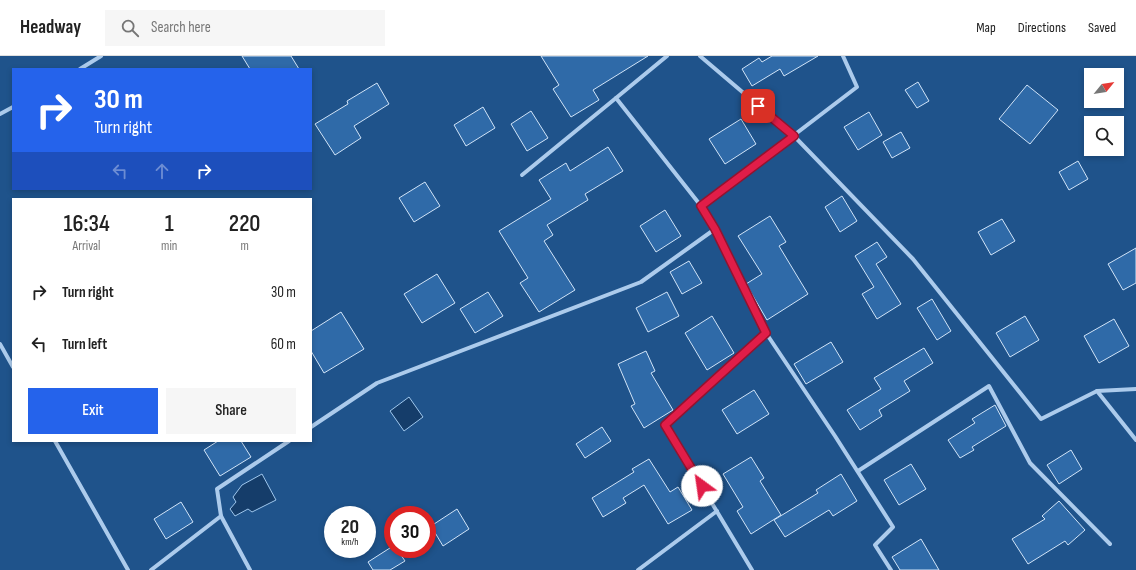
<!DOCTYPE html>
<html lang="en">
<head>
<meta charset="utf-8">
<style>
  :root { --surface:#fff; --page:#f6f6f6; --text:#222; --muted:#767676; --line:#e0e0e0; --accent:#2563eb }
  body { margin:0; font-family:"Sofia Sans Condensed",sans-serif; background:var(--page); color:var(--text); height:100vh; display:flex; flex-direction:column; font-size:15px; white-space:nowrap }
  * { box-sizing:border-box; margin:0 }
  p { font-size:13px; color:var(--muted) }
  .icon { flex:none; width:22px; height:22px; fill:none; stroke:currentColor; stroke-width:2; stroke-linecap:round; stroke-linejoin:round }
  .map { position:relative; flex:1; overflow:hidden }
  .details { position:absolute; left:12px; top:142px; width:300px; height:244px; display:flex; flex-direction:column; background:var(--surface); border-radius:0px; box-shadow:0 2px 6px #0003 }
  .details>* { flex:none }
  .banner { position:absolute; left:12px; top:12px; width:300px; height:122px; border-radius:0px; box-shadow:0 2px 6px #0003; background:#2563eb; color:#fff; overflow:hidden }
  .needle { width:26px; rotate:60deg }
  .controls { position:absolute; left:1084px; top:12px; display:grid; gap:8px }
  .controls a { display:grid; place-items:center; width:40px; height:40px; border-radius:0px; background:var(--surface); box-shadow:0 2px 6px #0003; font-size:20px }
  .speed { position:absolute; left:324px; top:450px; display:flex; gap:8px; font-size:20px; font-weight:700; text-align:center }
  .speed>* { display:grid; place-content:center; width:52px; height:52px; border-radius:50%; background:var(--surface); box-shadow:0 2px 6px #0003; line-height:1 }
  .speed small { font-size:10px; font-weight:400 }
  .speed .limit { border:6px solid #d22; background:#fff; color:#111 }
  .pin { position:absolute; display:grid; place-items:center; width:34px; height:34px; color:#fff; margin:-17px; border-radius:8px; box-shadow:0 2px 6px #0006 }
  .me { position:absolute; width:44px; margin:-22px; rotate:329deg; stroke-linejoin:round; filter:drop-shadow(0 0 3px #0008) }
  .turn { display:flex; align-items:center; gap:14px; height:84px; padding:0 16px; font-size:18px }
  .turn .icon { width:52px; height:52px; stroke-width:2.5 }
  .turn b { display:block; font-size:28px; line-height:34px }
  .lanes { display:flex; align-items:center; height:38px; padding:0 16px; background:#0003; justify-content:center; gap:20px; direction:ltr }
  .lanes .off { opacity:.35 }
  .eta { display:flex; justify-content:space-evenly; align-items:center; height:68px; text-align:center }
  .eta b { font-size:24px; font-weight:600; line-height:28px }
  .primary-button { display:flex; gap:8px; margin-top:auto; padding:8px 16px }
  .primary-button a { flex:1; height:46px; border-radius:0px; background:var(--accent); color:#fff; font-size:16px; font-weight:600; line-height:46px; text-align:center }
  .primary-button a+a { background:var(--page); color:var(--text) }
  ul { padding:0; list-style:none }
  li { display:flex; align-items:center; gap:12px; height:52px; padding:0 16px }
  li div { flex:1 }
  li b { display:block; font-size:15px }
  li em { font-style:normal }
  header { display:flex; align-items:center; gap:24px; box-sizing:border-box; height:56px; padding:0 20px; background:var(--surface); border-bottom:1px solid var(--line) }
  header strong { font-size:19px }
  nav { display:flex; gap:22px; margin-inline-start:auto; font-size:14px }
  .search { width:280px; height:36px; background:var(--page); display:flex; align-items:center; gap:10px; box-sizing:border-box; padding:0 14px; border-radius:0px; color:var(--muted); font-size:15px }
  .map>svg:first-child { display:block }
  .water { fill:#153d6a; stroke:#9fc7ed }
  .building { fill:#2f6aa8; stroke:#d1e4f8 }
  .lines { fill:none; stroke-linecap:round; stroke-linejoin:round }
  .street { stroke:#accbec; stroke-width:4 }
  .route-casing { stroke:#92132f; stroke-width:10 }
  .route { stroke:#e11d48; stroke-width:7 }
</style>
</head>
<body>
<header>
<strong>Headway</strong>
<div class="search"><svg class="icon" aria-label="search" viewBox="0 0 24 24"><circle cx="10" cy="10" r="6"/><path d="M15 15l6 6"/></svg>Search here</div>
<nav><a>Map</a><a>Directions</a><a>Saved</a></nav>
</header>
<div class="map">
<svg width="1136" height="514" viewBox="0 0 1136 514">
  <rect width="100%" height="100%" fill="#1f538b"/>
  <g class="water">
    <polygon points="409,341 423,361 404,375 390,355"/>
    <polygon points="262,418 276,444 252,456 248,453 235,460 230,453 236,446 233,441 242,429"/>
  </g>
  <g class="building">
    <polygon points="242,0 291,0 299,13 250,13"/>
    <polygon points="541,0 648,0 593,34 599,44 571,61 553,33 559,29"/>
    <polygon points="772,0 818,0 784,20 780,13 752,30 742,13 759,2 762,6"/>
    <polygon points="918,26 929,45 917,52 905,34"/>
    <polygon points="377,27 389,48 354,70 361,82 335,99 315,68 348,48 347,45"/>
    <polygon points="1027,29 1058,54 1030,88 999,63"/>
    <polygon points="483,51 495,72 466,90 454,69"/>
    <polygon points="531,55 548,82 527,95 511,68"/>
    <polygon points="869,56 882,79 858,94 844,71"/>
    <polygon points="741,63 756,88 725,108 709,83"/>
    <polygon points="901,76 910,92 892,102 883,86"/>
    <polygon points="608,91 623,115 585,138 588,144 547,169 553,179 544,185 575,234 539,256 520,227 528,222 499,175 551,143 539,124 566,107 570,115"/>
    <polygon points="1078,105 1088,123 1069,134 1059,116"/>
    <polygon points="425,126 440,150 414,166 399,142"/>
    <polygon points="842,140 857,165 840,176 825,151"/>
    <polygon points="665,154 681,180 656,196 640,170"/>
    <polygon points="770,160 786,186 779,190 808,238 767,264 746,228 762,218 738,180"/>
    <polygon points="1002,163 1015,185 991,199 978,176"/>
    <polygon points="877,186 887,201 876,208 901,248 877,263 862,238 874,231 855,200"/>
    <polygon points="1136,192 1136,227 1123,234 1108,208"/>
    <polygon points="689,205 702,227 682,238 670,216"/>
    <polygon points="437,218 455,247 422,267 404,238"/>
    <polygon points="488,236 503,260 475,277 460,253"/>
    <polygon points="667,236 679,260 648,276 636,252"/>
    <polygon points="932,243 951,275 937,284 917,252"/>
    <polygon points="341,256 364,293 324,317 311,295 311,275"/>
    <polygon points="712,260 734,297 707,314 685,277"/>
    <polygon points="1025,260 1039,284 1010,301 996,277"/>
    <polygon points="1114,263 1129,290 1099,307 1084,280"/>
    <polygon points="831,286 843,306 806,328 794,308"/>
    <polygon points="924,292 933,307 904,325 910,335 879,354 882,360 860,374 847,354 881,333 874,322"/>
    <polygon points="646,295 655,315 651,317 673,354 644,372 631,350 635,348 618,308"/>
    <polygon points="754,334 769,358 737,378 722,354"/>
    <polygon points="995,349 1006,370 972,391 974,394 960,402 948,384 975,367 972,363"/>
    <polygon points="602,371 611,385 585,402 576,388"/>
    <polygon points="218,385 241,385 251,401 220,420 204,394"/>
    <polygon points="1071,394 1082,413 1059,428 1047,409"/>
    <polygon points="751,401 764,422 760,425 781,459 751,478 737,455 743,451 723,418"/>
    <polygon points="649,403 670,436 678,431 692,454 668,468 644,429 623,442 626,447 603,461 592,442 634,416 632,413"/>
    <polygon points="911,408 926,433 899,449 884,424"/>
    <polygon points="841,418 857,445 833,460 829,454 785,481 774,464 818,437 816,434"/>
    <polygon points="1059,445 1085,474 1068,489 1065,485 1028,508 1012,483 1045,463 1042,460"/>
    <polygon points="181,446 193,466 166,483 154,463"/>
    <polygon points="457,453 469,473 443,490 431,470"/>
    <polygon points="921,483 939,514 900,514 892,501"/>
    <polygon points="393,490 393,493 397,493 405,505 390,514 373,514 368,506"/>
  </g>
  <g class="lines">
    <g class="street">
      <polyline points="667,0 616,42 701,150"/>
      <polyline points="700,0 794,80 913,203 1041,363 1097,335 1136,384"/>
      <polyline points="80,13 101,0"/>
      <polyline points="0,58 13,51"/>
      <polyline points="522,119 616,42"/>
      <polyline points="715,173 766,277 665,369 752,514"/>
      <polyline points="766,277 835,380 893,471 875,489 891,514"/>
      <polyline points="0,288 13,311"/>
      <polyline points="1097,335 1136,333"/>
      <polyline points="311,371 377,327 641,226 715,173 701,150 857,31 843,0"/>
      <polyline points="55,385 128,514"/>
      <polyline points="858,415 989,330 1030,407 1110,488"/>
      <polyline points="221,460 250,514"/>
      <polyline points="151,514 221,460 217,433 289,385"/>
      <polyline points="638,514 717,455"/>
    </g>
  </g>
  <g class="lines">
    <defs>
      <polyline id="route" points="702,430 665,369 766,277 715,173 701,150 794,80 758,50"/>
    </defs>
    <use href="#route" class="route-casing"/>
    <use href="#route" class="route"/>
  </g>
</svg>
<div class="controls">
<a><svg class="needle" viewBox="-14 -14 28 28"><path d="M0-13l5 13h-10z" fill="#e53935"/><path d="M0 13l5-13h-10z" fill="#767676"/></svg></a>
<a><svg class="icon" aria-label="search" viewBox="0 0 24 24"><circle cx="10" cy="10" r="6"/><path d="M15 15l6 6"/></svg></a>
</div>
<div class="speed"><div>20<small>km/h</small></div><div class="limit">30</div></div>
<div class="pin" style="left:758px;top:50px;background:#d93025"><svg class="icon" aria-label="arrive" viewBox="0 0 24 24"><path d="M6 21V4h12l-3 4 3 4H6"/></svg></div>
<svg class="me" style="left:702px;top:430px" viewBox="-20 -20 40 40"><circle r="19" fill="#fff"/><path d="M0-13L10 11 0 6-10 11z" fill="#e11d48"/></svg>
<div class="banner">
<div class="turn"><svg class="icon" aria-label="right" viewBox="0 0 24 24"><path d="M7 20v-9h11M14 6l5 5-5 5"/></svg><div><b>30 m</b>Turn right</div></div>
<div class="lanes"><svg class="icon off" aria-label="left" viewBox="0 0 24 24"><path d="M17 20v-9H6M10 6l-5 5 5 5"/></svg><svg class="icon off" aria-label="ahead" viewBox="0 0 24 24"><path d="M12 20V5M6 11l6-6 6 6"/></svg><svg class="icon" aria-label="right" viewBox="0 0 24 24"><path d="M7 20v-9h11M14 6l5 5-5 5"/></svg></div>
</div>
<section class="details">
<div class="eta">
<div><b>16:34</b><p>Arrival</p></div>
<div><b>1</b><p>min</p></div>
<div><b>220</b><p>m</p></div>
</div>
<ul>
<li><svg class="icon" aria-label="right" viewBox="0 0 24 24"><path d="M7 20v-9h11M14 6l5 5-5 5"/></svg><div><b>Turn right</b></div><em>30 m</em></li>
<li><svg class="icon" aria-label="left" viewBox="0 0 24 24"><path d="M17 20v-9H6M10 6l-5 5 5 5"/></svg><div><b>Turn left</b></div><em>60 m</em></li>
</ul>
<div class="primary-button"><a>Exit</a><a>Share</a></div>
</section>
</div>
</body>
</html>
